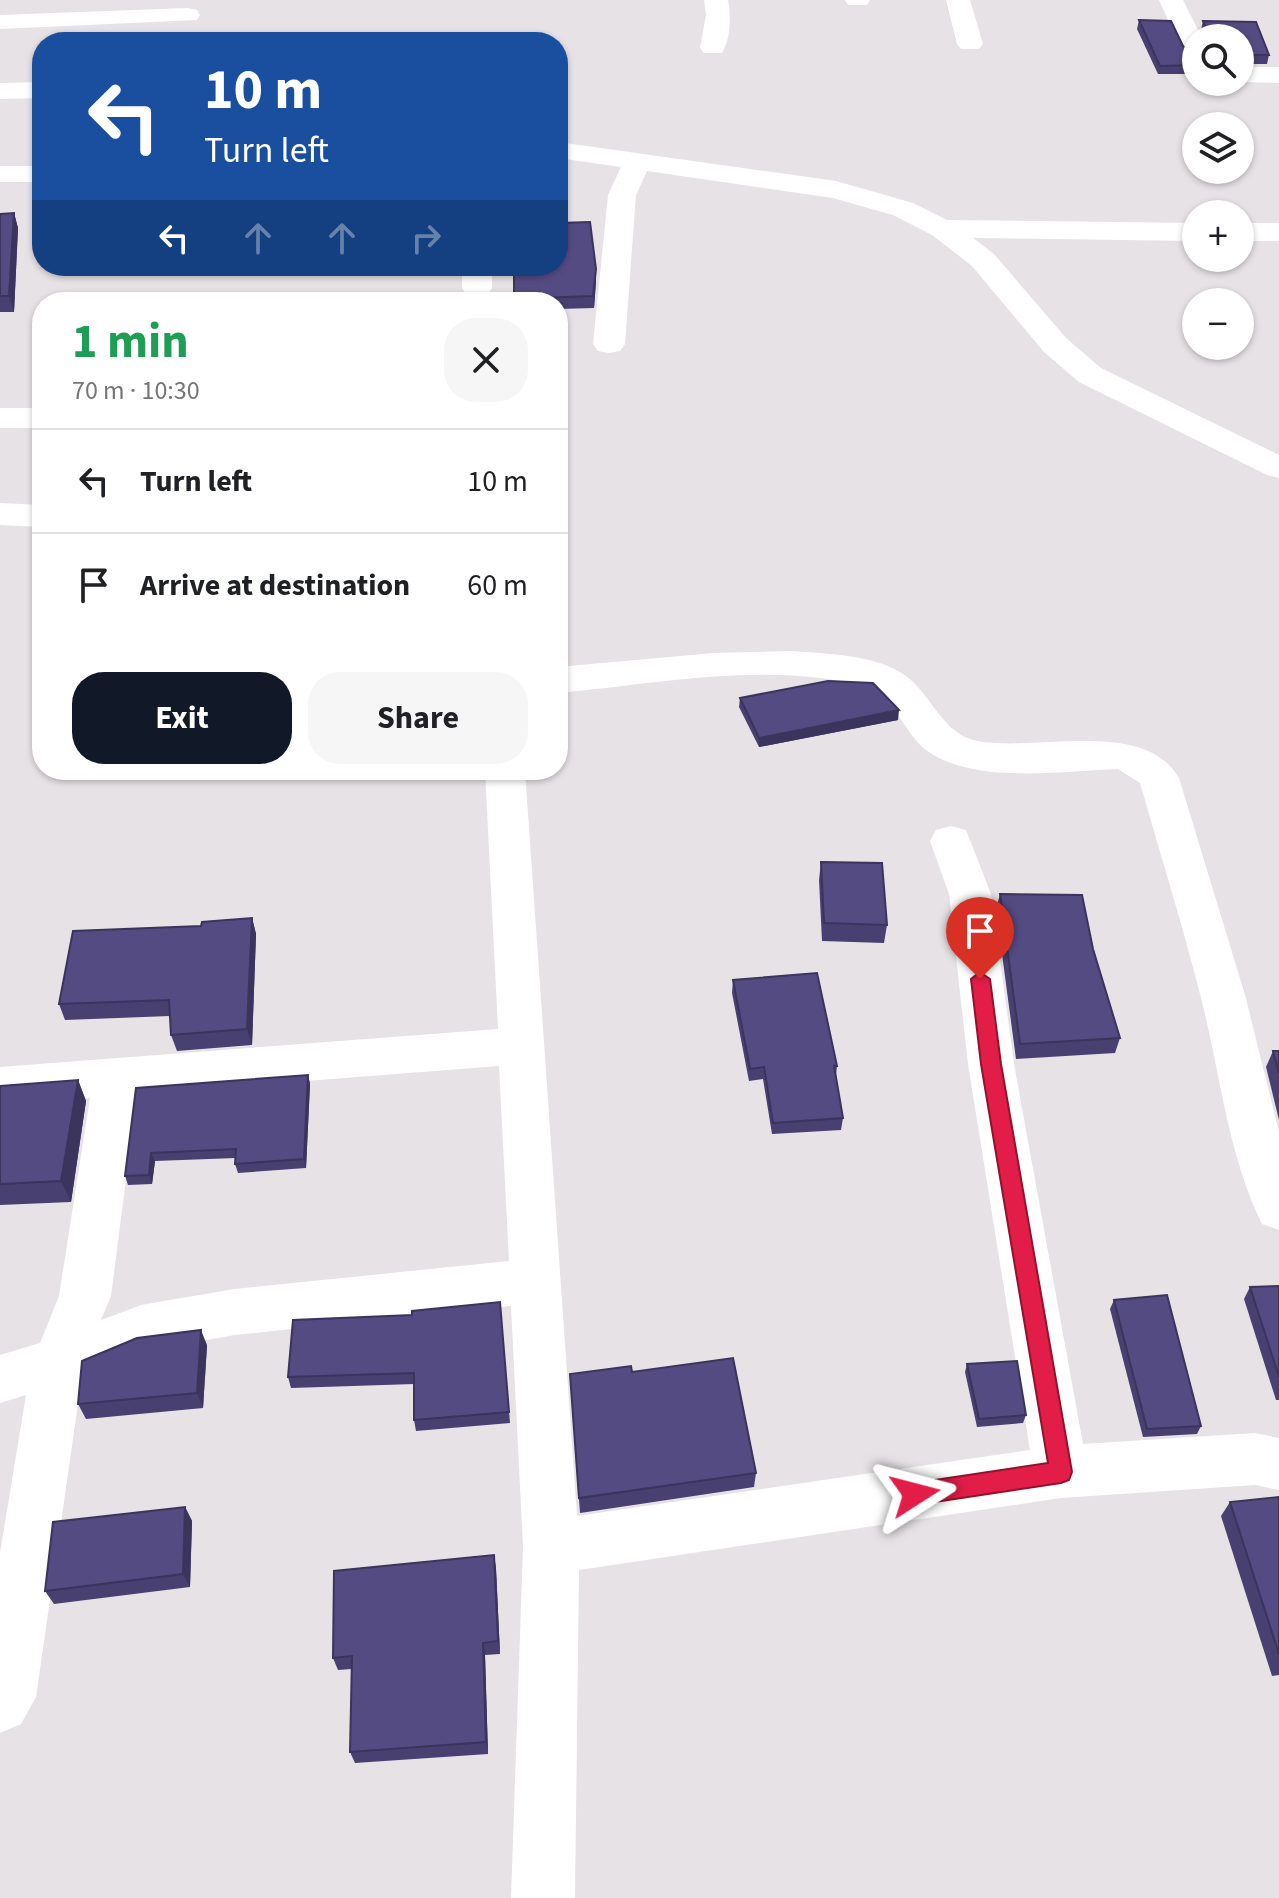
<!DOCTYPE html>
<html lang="en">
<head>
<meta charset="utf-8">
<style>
  :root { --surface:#fff; --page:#f6f6f6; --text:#202124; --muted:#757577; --line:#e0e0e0; --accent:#111827 }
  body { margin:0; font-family:"Source Sans 3",sans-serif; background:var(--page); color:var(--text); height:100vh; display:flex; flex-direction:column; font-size:30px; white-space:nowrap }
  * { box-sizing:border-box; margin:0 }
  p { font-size:26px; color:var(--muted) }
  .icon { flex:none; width:44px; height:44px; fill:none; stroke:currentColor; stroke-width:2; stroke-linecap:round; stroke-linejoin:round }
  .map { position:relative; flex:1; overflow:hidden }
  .panel { position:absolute; left:32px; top:292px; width:536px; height:488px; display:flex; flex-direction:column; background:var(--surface); border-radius:32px; box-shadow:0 2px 6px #0004 }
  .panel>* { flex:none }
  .banner { position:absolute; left:32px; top:32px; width:536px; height:244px; border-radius:32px; box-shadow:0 2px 6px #0004; background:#1a4fa0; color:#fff; overflow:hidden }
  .tools { position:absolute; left:1182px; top:24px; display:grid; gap:16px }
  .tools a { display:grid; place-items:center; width:72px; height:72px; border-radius:50%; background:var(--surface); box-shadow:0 2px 6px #0004; font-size:40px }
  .pin { position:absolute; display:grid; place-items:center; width:68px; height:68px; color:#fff; margin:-82px -34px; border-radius:50% 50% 50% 0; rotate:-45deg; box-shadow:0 0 8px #0007 }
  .pin .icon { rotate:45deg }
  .me { position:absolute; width:88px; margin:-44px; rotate:81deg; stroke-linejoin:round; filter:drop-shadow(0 0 6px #0008) }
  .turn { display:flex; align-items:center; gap:28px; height:168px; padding:0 40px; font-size:36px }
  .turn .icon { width:104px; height:104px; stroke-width:2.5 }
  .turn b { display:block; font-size:56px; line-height:68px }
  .lanes { display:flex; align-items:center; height:76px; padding:0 40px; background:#0003; justify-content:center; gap:40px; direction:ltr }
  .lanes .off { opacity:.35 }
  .round { display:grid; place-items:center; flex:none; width:84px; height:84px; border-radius:32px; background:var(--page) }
  .overview { display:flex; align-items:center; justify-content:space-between; height:136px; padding:0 40px }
  h1 { font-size:48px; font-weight:700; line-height:60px; color:#1e9e55 }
  .cta { display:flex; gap:16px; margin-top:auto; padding:16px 40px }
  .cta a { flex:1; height:92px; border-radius:32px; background:var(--accent); color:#fff; font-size:32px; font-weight:700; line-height:92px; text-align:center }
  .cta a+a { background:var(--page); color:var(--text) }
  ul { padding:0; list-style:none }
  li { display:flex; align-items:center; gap:24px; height:104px; padding:0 40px; border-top:2px solid var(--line) }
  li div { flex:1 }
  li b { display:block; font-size:30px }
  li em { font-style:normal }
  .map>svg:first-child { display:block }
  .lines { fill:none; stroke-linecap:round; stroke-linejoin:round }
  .minor { fill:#fff; fill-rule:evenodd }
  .wall { fill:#484071 }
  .shaded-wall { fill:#3b345c }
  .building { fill:#544b83; stroke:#3b345c; stroke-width:2 }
  .route { fill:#e11d48; stroke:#92132f; stroke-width:2 }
</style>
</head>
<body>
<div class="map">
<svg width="1279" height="1898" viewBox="0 0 1279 1898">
  <rect width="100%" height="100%" fill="#e7e2e6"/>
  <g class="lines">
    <g class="minor">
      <path d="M704,0H728C731,16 731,39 722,53H704L700,48L706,15Z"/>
      <polygon points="845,0 870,0 867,5 848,5"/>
      <polygon points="946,0 970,0 983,44 979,49 961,49 957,44"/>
      <polygon points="1159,0 1183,0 1202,38 1196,38 1196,61 1187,58 1183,53"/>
      <polygon points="188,8 197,10 200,15 197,20 0,29 0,15"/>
      <polygon points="1240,67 1279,67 1279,83 1237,82 1240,82"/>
      <polygon points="42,82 42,98 0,99 0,83"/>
      <polygon points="558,142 836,181 913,203 947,220 1196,223 1196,241 973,238 994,254 1066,338 1101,368 1279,455 1279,478 1267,475 1079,382 1044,352 972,266 932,235 893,215 833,198 647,171 636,195 625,344 620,351 609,353 598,351 593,344 608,195 621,167 558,158"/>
      <rect x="0" y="166" width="42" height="16"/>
      <rect x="1240" y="223" width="39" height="18"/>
      <polygon points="462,266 492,266 492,288 488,294 477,297 466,294 462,288"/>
      <rect x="0" y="408" width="42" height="20"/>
      <polygon points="0,503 42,505 42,527 0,525"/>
      <path d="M792,651C827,654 876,654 906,676C932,695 942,734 977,741C1039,752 1144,718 1179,778L1245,995L1279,1132V1230L1262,1224C1227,1153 1220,1070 1200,994C1182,923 1160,853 1140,783L1118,769C1063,771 973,785 926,750C903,732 894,694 863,686C765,661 656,684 558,693V667L714,653Z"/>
      <path d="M485,770H525L577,1516L1030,1450L968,1064L949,894L930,841L936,830L951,826L966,830L991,894L1014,1064L1083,1444L1255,1433L1279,1438V1490L1255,1485L1061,1498L579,1570L575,1898H511L523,1547L511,1306L235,1335L143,1351L82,1376L36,1697L21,1724L0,1733V1553L26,1395L0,1403V1355L40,1343L59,1296L90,1098L0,1105V1067L498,1029ZM499,1066L509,1261L235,1289L141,1305L101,1320L111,1296L137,1094Z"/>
    </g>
  </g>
  <g class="wall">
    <polygon points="1139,20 1196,55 1196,74 1158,74 1137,29"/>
    <polygon points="1203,21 1256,22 1269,55 1267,64 1240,64 1240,38 1200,38 1202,32 1201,30"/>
    <polygon points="14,213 18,228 14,312 0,312 0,214"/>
    <polygon points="514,266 596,281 594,308 558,309 558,302 515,302"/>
    <polygon points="740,698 898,720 759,747 739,707"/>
    <polygon points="821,862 887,925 884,943 822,941 819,880"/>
    <polygon points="1000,894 1093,949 1120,1038 1115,1053 1016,1059 996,909"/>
    <polygon points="252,918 256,934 252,1045 177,1051 171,1035 170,1016 65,1020 59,1004 201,926"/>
    <polygon points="733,980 837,1066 836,1075 843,1118 841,1130 772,1134 763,1079 749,1081 732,993"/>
    <polygon points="1273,1051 1279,1051 1279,1120 1266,1067"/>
    <polygon points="308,1075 310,1084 306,1168 238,1173 235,1164 236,1158 155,1161 152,1184 128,1185 125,1176 136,1088"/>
    <polygon points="78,1080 86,1101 71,1202 0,1205 0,1086"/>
    <polygon points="1279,1286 1279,1400 1276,1400 1244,1299 1250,1287"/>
    <polygon points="1114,1300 1201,1426 1197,1434 1143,1437 1110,1309"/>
    <polygon points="500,1302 510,1423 416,1431 414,1420 414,1384 291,1388 288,1377 412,1315"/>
    <polygon points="207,1345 203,1408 86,1419 78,1404"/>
    <polygon points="967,1364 1026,1415 1023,1423 977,1427 965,1372"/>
    <polygon points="632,1372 756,1473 754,1487 580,1513 570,1374"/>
    <polygon points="1279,1497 1279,1675 1272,1676 1221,1516 1230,1502"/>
    <polygon points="185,1507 192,1521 190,1587 54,1604 45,1591"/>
    <polygon points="494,1555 496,1569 500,1654 485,1655 488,1754 355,1763 350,1752 352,1669 338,1670 333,1658"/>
  </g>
  <g class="shaded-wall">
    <polygon points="14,213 18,228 14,312 9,296"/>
    <polygon points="596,269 596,281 594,308 593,296"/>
    <polygon points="899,710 898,720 759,747 759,738"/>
    <polygon points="252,918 256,934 252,1045 247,1029"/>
    <polygon points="308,1075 310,1084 306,1168 304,1159"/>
    <polygon points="78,1080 86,1101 71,1202 61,1181"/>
    <polygon points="151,1153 155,1161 152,1184 149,1175"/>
    <polygon points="201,1330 207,1345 203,1408 197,1393"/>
    <polygon points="185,1507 192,1521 190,1587 183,1574"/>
    <polygon points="494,1555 496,1569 500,1654 498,1641"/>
    <polygon points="483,1643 485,1655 488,1754 486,1742"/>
  </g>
  <g class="building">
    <polygon points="1139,20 1171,21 1183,46 1196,55 1196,65 1160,66"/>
    <polygon points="1203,21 1256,22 1269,55 1242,55 1240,62 1240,38 1201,38 1201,33 1207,30"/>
    <polygon points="14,213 9,296 0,296 0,214"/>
    <polygon points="590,222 596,269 593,296 514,299 514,266 558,266 558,223"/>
    <polygon points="828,681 873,683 899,710 759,738 740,698"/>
    <polygon points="821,862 882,863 887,925 824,923"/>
    <polygon points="1000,894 1082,895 1093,949 1120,1038 1020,1044"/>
    <polygon points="252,918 247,1029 171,1035 169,1000 59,1004 73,931 201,926 202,922"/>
    <polygon points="817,973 837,1066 834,1066 843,1118 773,1123 764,1067 750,1069 733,980"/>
    <polygon points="1273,1051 1279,1051 1279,1073"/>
    <polygon points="308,1075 304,1159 235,1164 236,1149 151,1153 149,1175 125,1176 136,1088"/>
    <polygon points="78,1080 61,1181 0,1184 0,1086"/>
    <polygon points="1279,1286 1279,1377 1250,1287"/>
    <polygon points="1167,1295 1201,1426 1147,1429 1114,1300"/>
    <polygon points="500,1302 509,1412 414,1420 414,1373 288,1377 293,1320 412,1315 412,1311"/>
    <polygon points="201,1330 197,1393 78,1404 82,1361 137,1338"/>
    <polygon points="733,1358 756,1473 579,1498 570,1374 631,1366 632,1372"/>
    <polygon points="1017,1361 1026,1415 979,1419 967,1364"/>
    <polygon points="1279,1497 1279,1654 1230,1502"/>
    <polygon points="185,1507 183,1574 45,1591 53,1522"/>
    <polygon points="494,1555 498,1641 483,1643 486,1742 350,1752 352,1656 333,1658 334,1571"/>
  </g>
  <polygon class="route" points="980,972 990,979 1001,1064 1072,1472 1069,1480 1061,1483 915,1505 907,1501 904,1494 907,1486 915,1483 1048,1463 981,1064 971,979"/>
</svg>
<div class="tools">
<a><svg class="icon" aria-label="search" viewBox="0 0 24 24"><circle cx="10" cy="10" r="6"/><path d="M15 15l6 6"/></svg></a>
<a><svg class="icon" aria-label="layers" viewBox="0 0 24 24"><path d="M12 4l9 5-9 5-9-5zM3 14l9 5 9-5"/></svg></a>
<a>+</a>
<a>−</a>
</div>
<div class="pin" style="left:980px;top:979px;background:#d93025"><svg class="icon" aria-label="arrive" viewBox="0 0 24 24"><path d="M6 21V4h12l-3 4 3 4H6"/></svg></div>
<svg class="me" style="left:915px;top:1494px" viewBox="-20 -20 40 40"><path d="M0-17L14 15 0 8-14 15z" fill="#e11d48" stroke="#fff" stroke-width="4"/></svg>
<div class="banner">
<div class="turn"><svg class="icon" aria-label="left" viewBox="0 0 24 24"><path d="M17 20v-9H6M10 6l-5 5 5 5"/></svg><div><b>10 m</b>Turn left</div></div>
<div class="lanes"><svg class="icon" aria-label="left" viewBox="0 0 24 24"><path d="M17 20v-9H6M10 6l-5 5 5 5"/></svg><svg class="icon off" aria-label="ahead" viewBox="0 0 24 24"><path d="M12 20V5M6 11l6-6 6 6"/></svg><svg class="icon off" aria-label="ahead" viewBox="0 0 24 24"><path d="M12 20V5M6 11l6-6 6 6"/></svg><svg class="icon off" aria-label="right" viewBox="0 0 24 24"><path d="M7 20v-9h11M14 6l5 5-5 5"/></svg></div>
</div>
<section class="panel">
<div class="overview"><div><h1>1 min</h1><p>70 m · 10:30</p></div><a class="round"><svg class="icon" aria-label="close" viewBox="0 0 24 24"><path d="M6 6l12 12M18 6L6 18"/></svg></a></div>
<ul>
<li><svg class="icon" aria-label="left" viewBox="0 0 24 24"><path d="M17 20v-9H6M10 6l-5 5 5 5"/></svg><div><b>Turn left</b></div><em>10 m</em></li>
<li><svg class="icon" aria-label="arrive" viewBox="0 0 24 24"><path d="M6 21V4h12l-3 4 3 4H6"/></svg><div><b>Arrive at destination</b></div><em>60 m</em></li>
</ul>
<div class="cta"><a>Exit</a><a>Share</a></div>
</section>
</div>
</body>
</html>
